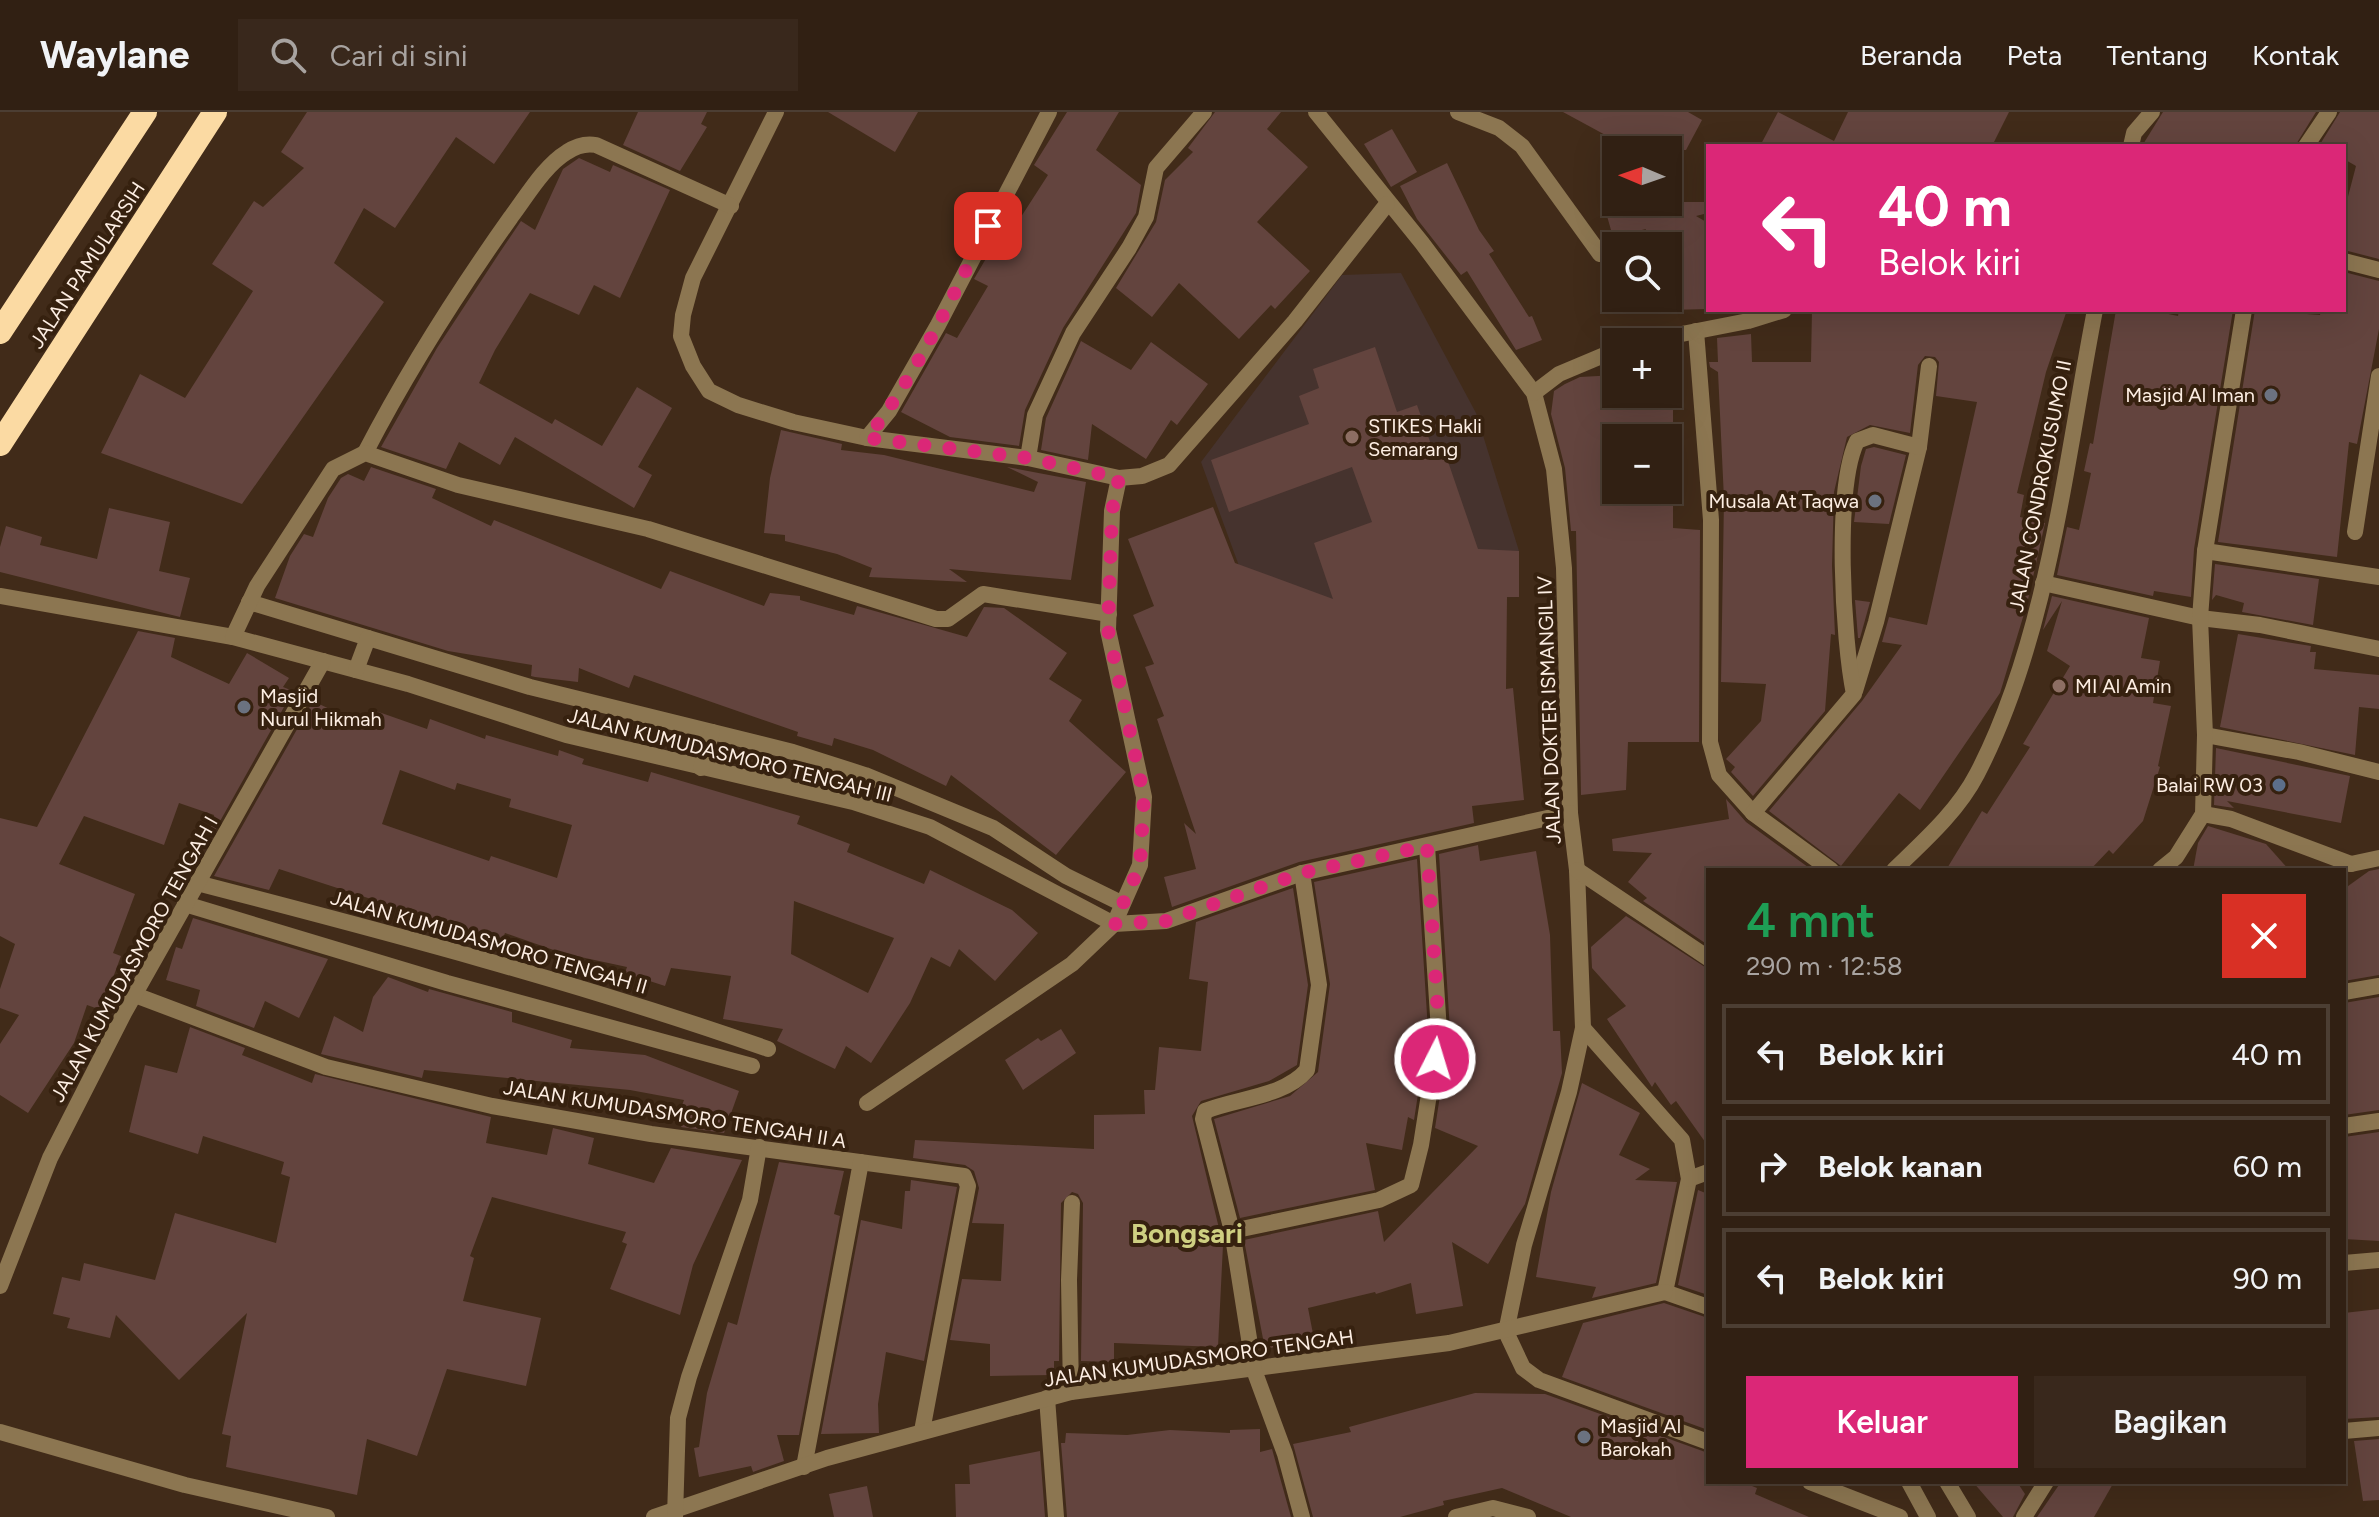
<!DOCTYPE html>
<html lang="id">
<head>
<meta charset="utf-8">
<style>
  :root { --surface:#312013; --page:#39281c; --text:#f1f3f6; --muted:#a8a3a0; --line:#4c3e33; --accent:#db2777 }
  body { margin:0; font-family:Figtree,sans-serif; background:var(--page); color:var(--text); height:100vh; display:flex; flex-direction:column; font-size:30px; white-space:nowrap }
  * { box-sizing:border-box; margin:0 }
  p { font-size:26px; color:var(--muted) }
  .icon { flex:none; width:44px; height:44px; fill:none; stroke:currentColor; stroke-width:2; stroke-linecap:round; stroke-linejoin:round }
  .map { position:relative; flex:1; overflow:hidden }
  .side { position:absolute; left:1706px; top:756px; width:640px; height:616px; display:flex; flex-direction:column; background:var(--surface); border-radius:0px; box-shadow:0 8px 32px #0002,0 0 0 2px var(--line) }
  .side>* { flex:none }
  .banner { position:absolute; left:1706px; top:32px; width:640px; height:168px; border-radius:0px; box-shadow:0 8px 32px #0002,0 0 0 2px var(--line); background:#db2777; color:#fff; overflow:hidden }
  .needle { width:52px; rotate:272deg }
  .tools { position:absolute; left:1602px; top:24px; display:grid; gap:16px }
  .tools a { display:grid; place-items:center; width:80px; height:80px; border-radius:0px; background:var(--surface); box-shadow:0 8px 32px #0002,0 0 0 2px var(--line); font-size:40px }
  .pin { position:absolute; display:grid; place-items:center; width:68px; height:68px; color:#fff; margin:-34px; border-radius:16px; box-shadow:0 4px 12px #0006 }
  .me { position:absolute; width:88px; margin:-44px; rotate:5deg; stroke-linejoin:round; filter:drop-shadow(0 0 6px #0008) }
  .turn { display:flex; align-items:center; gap:28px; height:168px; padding:0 40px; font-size:36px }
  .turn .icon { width:104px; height:104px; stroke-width:2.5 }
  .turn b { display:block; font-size:56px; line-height:68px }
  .round { display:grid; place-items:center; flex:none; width:84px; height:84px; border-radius:0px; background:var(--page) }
  .overview { display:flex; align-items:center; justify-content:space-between; height:136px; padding:0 40px }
  h1 { font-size:48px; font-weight:600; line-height:60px; color:#1e9e55 }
  .cta { display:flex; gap:16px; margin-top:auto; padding:16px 40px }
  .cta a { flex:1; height:92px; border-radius:0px; background:var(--accent); color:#fff; font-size:32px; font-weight:600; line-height:92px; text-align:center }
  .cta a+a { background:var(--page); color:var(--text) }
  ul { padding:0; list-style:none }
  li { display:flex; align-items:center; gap:24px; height:100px; margin:0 16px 12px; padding:0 24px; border:4px solid var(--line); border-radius:0px }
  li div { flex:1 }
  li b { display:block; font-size:30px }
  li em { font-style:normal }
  header { display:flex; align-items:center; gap:48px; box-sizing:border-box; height:112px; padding:0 40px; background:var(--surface); border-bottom:2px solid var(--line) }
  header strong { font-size:38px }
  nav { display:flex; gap:44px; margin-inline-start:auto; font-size:28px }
  .search { width:560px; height:72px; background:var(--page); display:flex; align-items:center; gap:20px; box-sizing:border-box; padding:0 28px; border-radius:0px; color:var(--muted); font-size:30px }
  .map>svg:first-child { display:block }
  .education { fill:#46332e }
  .building { fill:#63443e; fill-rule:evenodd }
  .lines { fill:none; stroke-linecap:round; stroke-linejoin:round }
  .street { stroke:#8c7651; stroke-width:16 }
  .highway { stroke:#fbdaa3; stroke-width:24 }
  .route { stroke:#db2777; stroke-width:14; stroke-dasharray:0 25.2 }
  .worship-dot { fill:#6b7280; stroke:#36210f; stroke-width:3 }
  .education-dot { fill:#8d6e63; stroke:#36210f; stroke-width:3 }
  .service-dot { fill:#5c6f8a; stroke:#36210f; stroke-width:3 }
  .labels { text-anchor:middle; stroke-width:8; stroke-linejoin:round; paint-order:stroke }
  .street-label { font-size:20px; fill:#fdeee3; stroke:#36210f }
  .poi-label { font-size:20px; fill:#fdeee3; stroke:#36210f; text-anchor:start }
  .district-label { font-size:28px; font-weight:bold; fill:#cecf81; stroke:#36210f }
</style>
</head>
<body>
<header>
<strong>Waylane</strong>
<div class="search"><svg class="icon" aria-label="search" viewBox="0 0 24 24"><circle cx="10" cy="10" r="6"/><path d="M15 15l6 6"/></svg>Cari di sini</div>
<nav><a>Beranda</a><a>Peta</a><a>Tentang</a><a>Kontak</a></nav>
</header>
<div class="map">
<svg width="2379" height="1405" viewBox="0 0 2379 1405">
  <rect width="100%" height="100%" fill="#412b19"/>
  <polygon class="education" points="1401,161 1476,301 1519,439 1519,485 1416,487 1311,508 1242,462 1201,350 1342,163"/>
  <g class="building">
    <polygon points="307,0 530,0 494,52 456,25 395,116 364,96 334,151 384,190 242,392 101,341 140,262 185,286 253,179 212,152 254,89 263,95 304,56 281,40"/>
    <polygon points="638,0 707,0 701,12 707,15 680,59 623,33"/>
    <polygon points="828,0 918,0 895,40"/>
    <polygon points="1067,0 1119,0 1096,38 1141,73 1136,101 1063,216 1025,298 1019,334 950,325 901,300 946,221 957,226 988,174 974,167 1011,104 1019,108 1048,63 1034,53"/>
    <polygon points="1215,0 1281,0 1267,17 1308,55 1257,110 1310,159 1275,197 1271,193 1239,227 1179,171 1152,205 1116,176 1156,110 1165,68 1193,40 1188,36"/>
    <polygon points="1563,0 1688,0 1702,8 1686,38 1633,38"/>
    <polygon points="1778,0 1834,29 1848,0 2009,0 1992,34 1760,34"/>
    <polygon points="2163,0 2316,0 2295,34 2142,34"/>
    <polygon points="2340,0 2379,0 2379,147 2344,138 2344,100 2356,54 2344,47 2344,34 2319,34"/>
    <polygon points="1392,17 1417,60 1391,75 1364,32"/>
    <polygon points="579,46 610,60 613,53 670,78 620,186 594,173 579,203 530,181 495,238 479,271 552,312 555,307 602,334 637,275 672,296 638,355 652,363 634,396 515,325 500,353 459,330 446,357 381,335 437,236 500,140 521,109 535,118 563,57"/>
    <polygon points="1447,51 1479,118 1494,139 1489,142 1529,205 1532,204 1542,228 1516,238 1467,159 1461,163 1417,107 1400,74"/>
    <polygon points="1603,90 1708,90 1708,101 1696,104 1708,111 1708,197 1668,198 1668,134 1637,134 1646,117 1613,125"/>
    <polygon points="2344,160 2379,169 2379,217 2357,332 2349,330 2337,445 2218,430 2255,198 2320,203 2321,198 2344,198"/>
    <polygon points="1812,198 2067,198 2046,260 2017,381 2024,383 2020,405 2045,411 2027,492 2000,581 1920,698 1899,681 1841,754 1769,699 1862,589 1902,533 1882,530 1889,505 1927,513 1977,290 1936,284 1939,250 1935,245 1925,244 1918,253 1910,321 1870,313 1847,325 1834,380 1832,454 1835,523 1831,522 1825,599 1753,684 1731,660 1735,655 1726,647 1761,609 1766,572 1721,570 1724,387 1718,260 1710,255 1709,250 1718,250 1717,226 1751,222 1752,250 1811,250"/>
    <polygon points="2116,198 2149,198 2178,204 2179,198 2233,198 2194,437 2191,485 2154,479 2153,484 2057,463 2067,415 2079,418 2091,361 2084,359 2090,331 2093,332"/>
    <polygon points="1081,229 1131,258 1151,230 1208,272 1177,313 1171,308 1146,347 1092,312 1088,348 1041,338 1046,306"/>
    <polygon points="1375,235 1397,300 1417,293 1433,338 1443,335 1478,437 1519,439 1519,485 1507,485 1506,577 1513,576 1524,688 1472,694 1474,711 1299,750 1172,795 1164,765 1196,757 1184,711 1196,722 1157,607 1164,604 1145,555 1154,552 1133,503 1154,494 1128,427 1213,395 1235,451 1333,487 1314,431 1372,410 1352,355 1229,400 1211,348 1309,312 1299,284 1319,276 1313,257"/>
    <polygon points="1616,263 1616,282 1673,282 1673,326 1616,326 1616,378 1673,378 1673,416 1700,418 1699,630 1628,630 1626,678 1581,683 1576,419 1571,419 1565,356 1551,302 1554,279 1565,272 1580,265"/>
    <polygon points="781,318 842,332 841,338 884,343 1034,380 1038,370 1007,355 1086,370 1071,468 949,457 967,470 869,465 872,456 837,442 785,429 785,423 764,421 770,366"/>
    <polygon points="1874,335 1906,343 1889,412 1854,410 1861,354 1866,337"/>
    <polygon points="371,355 436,377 432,386 491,414 494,408 661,477 670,459 764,494 770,481 800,484 800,488 854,503 857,494 967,525 984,495 1004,496 1067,541 1049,567 1082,588 1069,609 1126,660 1056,743 951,663 946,674 873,638 834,626 832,634 797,624 798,620 634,563 629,576 579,556 578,570 535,565 531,564 532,553 448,539 275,486 290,444 304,422 313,425 328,386 341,366 348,362 364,369"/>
    <polygon points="109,396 170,410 159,459 190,466 180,505 0,460 0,435 6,414 42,425 40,433 97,447"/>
    <polygon points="2215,452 2319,467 2313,513 2242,500 2244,491 2216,483 2212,488"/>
    <polygon points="2052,484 2149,506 2141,546 2160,549 2153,591 2171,594 2158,654 2160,655 2143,709 2113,742 2109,738 2090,758 1946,758 1982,699 1987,702 2030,635 2023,632 2070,554 2047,539 2062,489 2043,518"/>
    <polygon points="1855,488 1870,490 1860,526 1858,526"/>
    <polygon points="138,519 175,526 171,545 229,572 247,541 289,566 283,575 293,579 205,736 214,703 179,691 164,733 84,704 59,752 135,782 113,841 121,844 101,898 87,893 74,931 28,1001 0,983 0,932 19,903 0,896 0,877 15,832 0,824 0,706 37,715"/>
    <polygon points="2238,522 2311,534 2310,540 2316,540 2314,557 2379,563 2379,597 2359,595 2355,643 2220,615"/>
    <path d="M313,589L367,615L373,598L427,617L430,607L485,627L486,623L558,644L559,638L584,647L582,652L648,670L651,660L800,704L797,712L850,732L847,740L924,772L930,758L1012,798L1038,821L995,869L959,837L950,855L931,845L910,891L871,951L846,934L835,957L777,929L783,917L723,907L731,864L671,856L665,874L625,861L627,855L562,841L505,821L498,839L461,824L463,817L279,757L269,778L214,764ZM400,658L455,678L457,671L511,687L509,695L572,713L557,766L491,744L489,749L382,712ZM794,789L894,826L868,881L791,842Z"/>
    <polygon points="2216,636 2350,664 2341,711 2227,689 2234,696 2214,693"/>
    <polygon points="1726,687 1746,710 1812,758 1708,758 1708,833 1643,789 1647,786 1628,770 1652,741 1613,739 1612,727 1729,707"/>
    <polygon points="2208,714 2266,732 2289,758 2193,758 2198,731"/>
    <polygon points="1478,733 1480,749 1536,739 1550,823 1553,919 1560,919 1562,961 1525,1092 1488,1152 1452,1130 1463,1194 1416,1202 1411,1171 1376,1182 1375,1180 1308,1196 1314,1227 1265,1237 1244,1128 1378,1099 1384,1130 1478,1034 1435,1016 1450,919 1439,742"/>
    <polygon points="1417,747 1428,918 1414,1008 1408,1005 1402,1038 1366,1031 1375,1078 1240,1106 1214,1007 1290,984 1318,960 1330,872 1314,770"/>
    <polygon points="2379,757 2379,863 2344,869 2344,777 2369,759"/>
    <polygon points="1293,776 1308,873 1297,953 1269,969 1201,989 1192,1004 1223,1133 1218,1235 1114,1231 1114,1250 1081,1249 1083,1091 1078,1082 1072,1080 1061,1091 1059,1249 1054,1249 1054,1263 990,1264 990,1232 950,1228 962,1167 1001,1169 1004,1112 972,1111 979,1076 974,1059 965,1053 913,1046 915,1028 1094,1037 1094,1003 1145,1002 1144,978 1155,978 1159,935 1201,939 1208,870 1189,867 1196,810"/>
    <polygon points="1626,804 1708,857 1708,1034 1676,989 1671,993 1655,970 1652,975 1607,907 1626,894 1592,856 1591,835"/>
    <polygon points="193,806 328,847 299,906 265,889 254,916 196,894 200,878 166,868 176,835 182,837"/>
    <polygon points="388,865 428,880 429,877 512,900 512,910 572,928 570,936 645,943 739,979 724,1021 681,1015 685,1007 678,1004 684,988 630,978 424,958 422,966 321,942 334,904 363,920 373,885"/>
    <polygon points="2379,885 2379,998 2344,1003 2344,891"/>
    <polygon points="190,915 245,936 242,943 312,971 315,962 491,1005 486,1031 547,1043 553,1016 594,1026 588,1052 654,1071 671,1036 742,1048 693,1153 680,1203 610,1177 627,1132 622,1130 626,1120 492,1085 470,1144 474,1146 463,1189 541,1206 526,1274 447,1257 417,1344 367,1327 357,1383 226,1355 231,1324 222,1322 247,1201 179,1268 116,1203 110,1226 67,1216 70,1206 53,1202 62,1165 80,1169 84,1151 155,1168 175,1101 276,1131 290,1065 281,1062 284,1050 203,1024 198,1042 129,1020 145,953 177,961"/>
    <polygon points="1061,917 1076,941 1023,978 1005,948 1038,926 1041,929"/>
    <polygon points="1582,971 1640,1001 1619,1043 1650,1057 1635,1068 1677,1070 1656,1171 1592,1186 1596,1175 1536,1165 1551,1080"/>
    <polygon points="2379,1020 2379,1129 2344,1127 2344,1025"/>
    <polygon points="779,1050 844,1059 834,1102 840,1104 799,1323 777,1323 784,1349 753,1360 751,1354 699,1365 694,1336 699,1335 707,1281 728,1210 737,1213"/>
    <polygon points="911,1068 957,1075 924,1249 886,1240 878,1292 879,1321 821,1322 861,1108 902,1117 905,1079 910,1079"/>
    <polygon points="1698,1078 1708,1082 1708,1183 1678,1173"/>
    <polygon points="1664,1191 1708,1206 1708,1318 1562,1265 1583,1211"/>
    <polygon points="2379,1197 2379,1305 2344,1307 2344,1201"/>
    <polygon points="1475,1281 1545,1282 1708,1341 1708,1370 1742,1370 1757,1376 1755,1382 1809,1405 1571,1405 1502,1376 1443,1389 1444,1393 1400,1405 1313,1405 1293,1332 1351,1320 1349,1315"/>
    <polygon points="1260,1317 1260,1340 1272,1337 1291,1405 1067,1405 1061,1331 1065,1331 1066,1321 1127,1323 1170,1318 1230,1321 1230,1318"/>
    <polygon points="2379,1327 2379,1388 2363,1389 2354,1329"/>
    <polygon points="1040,1339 1045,1405 956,1405 955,1372 970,1372 969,1353"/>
    <polygon points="1973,1370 2017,1370 2025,1382 2013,1405 2003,1405"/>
    <polygon points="2061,1370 2114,1370 2094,1405 2037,1405"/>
    <polygon points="867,1374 873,1405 834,1405 829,1382"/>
  </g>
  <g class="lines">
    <g class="street">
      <polyline points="776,0 693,166 683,203 681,224 693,254 709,279 738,293 793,310 867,326 1028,346 1119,366"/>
      <polyline points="1316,0 1422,131 1534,281 1554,357 1564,456 1570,701 1577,758 1583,916 1569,980 1524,1133 1506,1220 1523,1256 1539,1268 1708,1330"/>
      <polyline points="1458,0 1499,16 1522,34 1600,142"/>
      <polyline points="2131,34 2134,21 2152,0"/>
      <polyline points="2306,34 2329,0"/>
      <polyline points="2344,149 2379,158"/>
      <polyline points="1696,219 1711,408 1710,630 1719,663 1753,701 1831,758"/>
      <polyline points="1641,230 1748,209 1784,198"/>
      <polyline points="1534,281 1559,262 1616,238"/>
      <polyline points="867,326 889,299 938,213 1049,0"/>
      <path d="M365,341C408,258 457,181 511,105C527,84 544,54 567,40C576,34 585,31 596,33L731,94"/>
      <polyline points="1028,346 1035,303 1073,221 1129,136 1146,105 1156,56 1204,0"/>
      <polyline points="2355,420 2379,264"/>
      <polyline points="2205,439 2379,465"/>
      <polyline points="2043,471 2200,506 2260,513 2379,537"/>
      <polyline points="0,484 233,525 408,572 566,623 853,690 930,715 1114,812 1166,809 1302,761 1570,701"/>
      <polyline points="249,490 530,575 793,640 865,663 993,716 1066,764 1121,791"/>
      <polyline points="233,525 257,474 333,357 365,341 458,373 648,417 936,507 948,507 983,482 1109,502"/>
      <polyline points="356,558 368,526"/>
      <polyline points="1855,579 1876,510 1919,335 1929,254"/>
      <polyline points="2205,623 2299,640 2379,660"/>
      <polyline points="701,656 712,620"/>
      <path d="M1753,701L1854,582C1843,529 1834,376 1857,329L1873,323L1919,335"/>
      <polyline points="2203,702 2231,707 2351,752"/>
      <polyline points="2351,752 2379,746"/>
      <polyline points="1577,758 1708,846"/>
      <path d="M1894,758C1924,729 1958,699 1977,662C2048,526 2066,347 2095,198"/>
      <polyline points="2160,758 2176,745 2203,702 2205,623 2200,506 2205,439 2244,198"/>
      <path d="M197,771C390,821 580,871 768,937"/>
      <polyline points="185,792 447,871 752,954"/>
      <polyline points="2344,880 2379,874"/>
      <polyline points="135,883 326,955 492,994 651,1022 964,1064 968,1074 922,1319"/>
      <polyline points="1583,916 1682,1028 1689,1067 1665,1180"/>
      <polyline points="867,991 1072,852 1114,812 1140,753 1144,685 1108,518 1112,399 1119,366 1142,364 1169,353 1295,209 1387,92"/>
      <polyline points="2344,1014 2379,1009"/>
      <polyline points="1689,1067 1708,1060"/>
      <polyline points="1232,1119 1379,1088 1411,1073 1421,1033 1439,919 1427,734"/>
      <polyline points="2344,1151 2379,1148"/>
      <polyline points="0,1174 50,1046 124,901 323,549"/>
      <polyline points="1665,1180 1708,1195"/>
      <polyline points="1071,1280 1069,1168 1072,1091"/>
      <polyline points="1047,1286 1056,1405"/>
      <polyline points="2344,1319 2379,1316"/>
      <polyline points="0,1320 185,1373 327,1405"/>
      <polyline points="804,1355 861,1050"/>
      <polyline points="1810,1370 1900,1405"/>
      <polyline points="1909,1370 1928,1405"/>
      <polyline points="1947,1370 1968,1405"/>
      <polyline points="654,1405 827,1346 1071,1280 1449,1231 1665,1180"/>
      <polyline points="675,1405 678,1306 689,1265 750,1088 759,1035"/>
      <path d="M1302,1405L1285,1342L1254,1258L1232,1119L1203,1007L1205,999C1237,986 1284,985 1307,958L1319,873L1302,761"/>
      <polyline points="1456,1405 1493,1396 1528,1405"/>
      <polyline points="2024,1405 2046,1370"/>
    </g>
    <g class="highway">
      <polyline points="0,220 145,0"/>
      <polyline points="0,332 215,0"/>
    </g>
  </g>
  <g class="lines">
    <path class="route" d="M988,114C953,183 915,266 867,326L1028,346L1119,366L1112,399L1108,518L1144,685L1140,753L1114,812L1166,809L1302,761L1427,734L1439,919L1435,947"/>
  </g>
  <g class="worship-dot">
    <circle cx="2271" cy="283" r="8"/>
    <circle cx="1875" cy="389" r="8"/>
    <circle cx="244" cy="595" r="8"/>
    <circle cx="1584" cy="1325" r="8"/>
  </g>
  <g class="education-dot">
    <circle cx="1352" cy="325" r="8"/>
    <circle cx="2059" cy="574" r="8"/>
  </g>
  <circle class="service-dot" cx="2279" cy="673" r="8"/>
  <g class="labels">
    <g class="street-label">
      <text transform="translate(87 153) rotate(-57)" y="7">JALAN PAMULARSIH</text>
      <text transform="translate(2040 374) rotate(-79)" y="7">JALAN CONDROKUSUMO II</text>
      <text transform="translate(1549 598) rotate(-92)" y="7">JALAN DOKTER ISMANGIL IV</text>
      <text transform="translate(730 643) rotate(14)" y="7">JALAN KUMUDASMORO TENGAH III</text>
      <text transform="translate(489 830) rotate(16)" y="7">JALAN KUMUDASMORO TENGAH II</text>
      <text transform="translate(134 847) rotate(-61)" y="7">JALAN KUMUDASMORO TENGAH I</text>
      <text transform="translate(675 1002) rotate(9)" y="7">JALAN KUMUDASMORO TENGAH II A</text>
      <text transform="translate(1199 1246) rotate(-8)" y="7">JALAN KUMUDASMORO TENGAH</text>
    </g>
    <g class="poi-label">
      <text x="2255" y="290" text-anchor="end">Masjid Al Iman</text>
      <text x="1368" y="321">STIKES Hakli<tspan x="1368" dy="23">Semarang</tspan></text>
      <text x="1859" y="396" text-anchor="end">Musala At Taqwa</text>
      <text x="2075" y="581">MI Al Amin</text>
      <text x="260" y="591">Masjid<tspan x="260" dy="23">Nurul Hikmah</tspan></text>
      <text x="2263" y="680" text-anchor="end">Balai RW 03</text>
      <text x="1600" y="1321">Masjid Al<tspan x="1600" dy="23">Barokah</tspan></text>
    </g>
    <g class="district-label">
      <text x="1187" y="1131">Bongsari</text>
    </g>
  </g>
</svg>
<div class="tools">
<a><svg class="needle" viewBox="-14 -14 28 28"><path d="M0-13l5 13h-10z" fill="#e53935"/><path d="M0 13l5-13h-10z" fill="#a8a3a0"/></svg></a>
<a><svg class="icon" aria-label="search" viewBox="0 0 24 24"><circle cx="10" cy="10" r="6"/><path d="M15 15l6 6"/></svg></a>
<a>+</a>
<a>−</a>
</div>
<div class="pin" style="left:988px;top:114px;background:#d93025"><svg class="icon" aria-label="arrive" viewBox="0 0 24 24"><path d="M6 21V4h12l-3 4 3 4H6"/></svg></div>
<svg class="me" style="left:1435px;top:947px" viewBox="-20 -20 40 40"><circle r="17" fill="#db2777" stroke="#fff" stroke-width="3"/><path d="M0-11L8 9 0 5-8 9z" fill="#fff"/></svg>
<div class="banner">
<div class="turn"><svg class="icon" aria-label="left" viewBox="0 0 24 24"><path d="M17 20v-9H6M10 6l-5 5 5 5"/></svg><div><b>40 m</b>Belok kiri</div></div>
</div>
<section class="side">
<div class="overview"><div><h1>4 mnt</h1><p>290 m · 12:58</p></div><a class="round" style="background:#d93025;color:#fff"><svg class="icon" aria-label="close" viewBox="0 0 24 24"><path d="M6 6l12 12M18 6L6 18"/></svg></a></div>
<ul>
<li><svg class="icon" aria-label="left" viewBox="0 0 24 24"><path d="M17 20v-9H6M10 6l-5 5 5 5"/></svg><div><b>Belok kiri</b></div><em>40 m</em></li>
<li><svg class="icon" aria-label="right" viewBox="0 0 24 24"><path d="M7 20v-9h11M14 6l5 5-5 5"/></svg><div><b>Belok kanan</b></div><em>60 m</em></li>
<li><svg class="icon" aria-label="left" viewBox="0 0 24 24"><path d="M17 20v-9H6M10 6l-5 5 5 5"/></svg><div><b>Belok kiri</b></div><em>90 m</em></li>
</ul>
<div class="cta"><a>Keluar</a><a>Bagikan</a></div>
</section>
</div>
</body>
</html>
